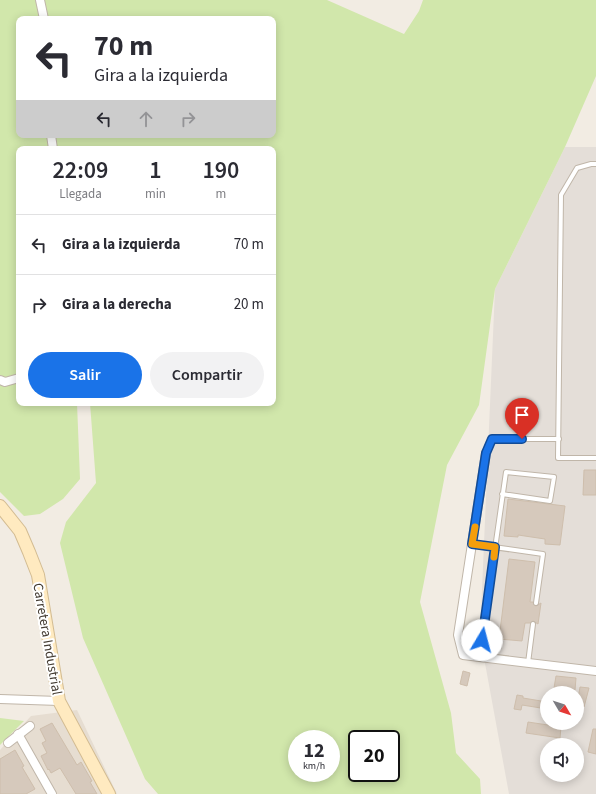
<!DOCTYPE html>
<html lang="es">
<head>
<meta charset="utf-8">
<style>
  :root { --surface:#fff; --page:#f2f2f3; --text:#2b2b33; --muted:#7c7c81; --line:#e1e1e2; --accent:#1a73e8 }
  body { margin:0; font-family:"Source Sans 3",sans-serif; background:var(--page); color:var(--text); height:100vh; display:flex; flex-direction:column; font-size:15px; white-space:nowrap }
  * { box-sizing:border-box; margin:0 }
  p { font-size:13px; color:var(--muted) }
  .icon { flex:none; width:22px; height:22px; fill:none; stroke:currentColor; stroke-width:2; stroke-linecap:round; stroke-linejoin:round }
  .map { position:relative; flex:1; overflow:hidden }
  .side { position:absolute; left:16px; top:146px; width:260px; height:260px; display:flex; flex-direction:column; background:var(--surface); border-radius:8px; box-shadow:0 2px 10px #0003 }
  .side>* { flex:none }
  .hud { position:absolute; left:16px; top:16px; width:260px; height:122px; border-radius:8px; box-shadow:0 2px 10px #0003; background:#fff; color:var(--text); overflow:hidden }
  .needle { width:26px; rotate:129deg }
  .buttons { position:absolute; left:540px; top:686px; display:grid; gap:8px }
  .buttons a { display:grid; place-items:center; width:44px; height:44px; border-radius:50%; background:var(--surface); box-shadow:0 2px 10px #0003; font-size:20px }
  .speed { position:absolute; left:288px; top:730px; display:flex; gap:8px; font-size:20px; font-weight:700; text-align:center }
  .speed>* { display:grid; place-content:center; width:52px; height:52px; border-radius:50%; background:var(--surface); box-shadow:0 2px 10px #0003; line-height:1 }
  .speed small { font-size:10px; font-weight:400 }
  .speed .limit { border:2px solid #111; border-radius:6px; background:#fff; color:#111 }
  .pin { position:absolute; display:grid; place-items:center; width:34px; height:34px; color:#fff; margin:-41px -17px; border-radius:50% 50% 50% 0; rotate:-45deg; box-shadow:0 0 4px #0007 }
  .pin .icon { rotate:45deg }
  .me { position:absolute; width:44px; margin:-22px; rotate:8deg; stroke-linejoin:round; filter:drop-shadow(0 0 3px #0008) }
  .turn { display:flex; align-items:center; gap:14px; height:84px; padding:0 12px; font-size:18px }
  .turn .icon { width:52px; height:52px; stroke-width:2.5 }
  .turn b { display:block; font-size:28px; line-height:34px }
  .lanes { display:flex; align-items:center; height:38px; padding:0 12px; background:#0003; justify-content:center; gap:20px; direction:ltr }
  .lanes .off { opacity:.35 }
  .eta { display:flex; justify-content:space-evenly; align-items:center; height:68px; text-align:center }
  .eta b { font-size:24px; font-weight:600; line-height:28px }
  .action { display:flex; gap:8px; margin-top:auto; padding:8px 12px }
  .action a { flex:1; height:46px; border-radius:24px; background:var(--accent); color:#fff; font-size:16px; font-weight:600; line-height:46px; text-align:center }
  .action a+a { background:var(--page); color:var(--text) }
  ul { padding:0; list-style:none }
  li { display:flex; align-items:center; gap:12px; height:60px; padding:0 12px; border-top:1px solid var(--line) }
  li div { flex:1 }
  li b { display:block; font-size:15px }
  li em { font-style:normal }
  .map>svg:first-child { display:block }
  .residential { fill:#e6ddd1 }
  .industrial { fill:#e4ded8; fill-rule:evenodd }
  .green { fill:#d1e7ab; fill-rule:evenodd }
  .building { fill:#d6c9bc; stroke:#cebeac }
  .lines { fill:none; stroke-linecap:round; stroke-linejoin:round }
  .lane-casing { stroke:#c0b6a9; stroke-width:6 }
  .street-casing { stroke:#c0b6a9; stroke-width:10 }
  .secondary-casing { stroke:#d3bc92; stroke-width:14 }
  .lane { stroke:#fff; stroke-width:4 }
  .street { stroke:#fff; stroke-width:8 }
  .secondary { stroke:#ffeac0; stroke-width:12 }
  .route-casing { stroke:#114b97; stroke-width:10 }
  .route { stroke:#1a73e8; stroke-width:7 }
  .slow { stroke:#f59e0b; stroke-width:7 }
  .labels { text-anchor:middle; stroke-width:4; stroke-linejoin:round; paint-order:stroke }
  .street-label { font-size:14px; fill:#443c33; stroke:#fff }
</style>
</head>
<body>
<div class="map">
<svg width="596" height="794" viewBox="0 0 596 794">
  <rect width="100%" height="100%" fill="#f2ece3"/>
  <polygon class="residential" points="77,710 117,794 0,794 0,750 31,716"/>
  <path class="industrial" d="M565,147H596V794H509L480,636L495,289ZM547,693H577V723H547ZM547,745H577V775H547Z"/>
  <g class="green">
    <path d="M0,0H327L404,34L419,11L423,0H596V76L565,147L495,289L479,405L447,465L420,602L451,713L456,753L480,779L481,794H158L145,779L83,638L60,543L66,522L96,483L90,403H273V149H19V403H77L80,479L63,499L40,514L24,516L0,492ZM19,19H273V135H19ZM297,739H331V773H297ZM357,739H391V773H357Z"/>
    <polygon points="0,718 24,721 0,745"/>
  </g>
  <g class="building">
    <polygon points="584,470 596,470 596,495 583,495"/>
    <polygon points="508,499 565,506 560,545 545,544 545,539 518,535 518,537 504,536"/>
    <polygon points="509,559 535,562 530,602 533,602 534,605 536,606 541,603 538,624 533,621 530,623 525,623 522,641 499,639"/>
    <polygon points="463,671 470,673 467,686 460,684"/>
    <polygon points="556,676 576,678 575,690 554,688"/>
    <polygon points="580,687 589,688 584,707 577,705"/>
    <polygon points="517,695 523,696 523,698 547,702 547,709 522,705 521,710 514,709"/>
    <polygon points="528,722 561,727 560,738 526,733"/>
    <polygon points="52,723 77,765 81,762 92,781 90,782 97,794 76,794 60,768 51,773 49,769 48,770 41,756 47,753 42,743 46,741 40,729"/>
    <polygon points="593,729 596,729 596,754 588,752"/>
    <polygon points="15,750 24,766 22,767 35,789 26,794 0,794 0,759"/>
  </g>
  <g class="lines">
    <defs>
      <g id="lane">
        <polyline points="596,164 591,164 577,168 561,195 558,458 596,458"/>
        <polyline points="486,453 492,439 559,439"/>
        <polyline points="472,544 543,554 536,603"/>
        <polyline points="482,639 506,472 554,477 550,501 502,494"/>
        <polyline points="528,663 533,624"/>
      </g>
      <g id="street">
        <polyline points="40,0 44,19"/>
        <polyline points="51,135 53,149"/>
        <polyline points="0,380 5,382 19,378"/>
        <polyline points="486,453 458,635 463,655 596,671"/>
        <polyline points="0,699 59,701"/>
        <polyline points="18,734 52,794"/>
        <polyline points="8,743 30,726"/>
      </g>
      <polyline id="secondary" points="0,506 20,531 29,552 38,575 59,701 109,794"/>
    </defs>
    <use href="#lane" class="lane-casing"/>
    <use href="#street" class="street-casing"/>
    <use href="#secondary" class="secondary-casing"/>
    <use href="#lane" class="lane"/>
    <use href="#street" class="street"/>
    <use href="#secondary" class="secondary"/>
  </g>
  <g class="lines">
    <defs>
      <polyline id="route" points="482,640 495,547 472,544 486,453 492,439 522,439"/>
    </defs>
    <use href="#route" class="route-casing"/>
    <use href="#route" class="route"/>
    <polyline class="slow" points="475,527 472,544 495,547 494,557"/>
  </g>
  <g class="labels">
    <g class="street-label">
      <text transform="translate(48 639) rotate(80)" y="5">Carretera Industrial</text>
    </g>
  </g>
</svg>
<div class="buttons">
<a><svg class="needle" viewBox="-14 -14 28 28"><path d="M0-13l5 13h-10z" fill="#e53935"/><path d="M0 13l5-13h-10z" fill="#7c7c81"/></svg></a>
<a><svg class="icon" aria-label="sound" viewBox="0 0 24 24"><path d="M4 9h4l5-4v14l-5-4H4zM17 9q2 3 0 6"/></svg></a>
</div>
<div class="speed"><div>12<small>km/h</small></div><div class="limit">20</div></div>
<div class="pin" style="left:522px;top:439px;background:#d93025"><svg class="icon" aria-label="arrive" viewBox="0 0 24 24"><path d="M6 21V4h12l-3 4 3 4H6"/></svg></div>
<svg class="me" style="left:482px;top:640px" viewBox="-20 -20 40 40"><circle r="19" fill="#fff"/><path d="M0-13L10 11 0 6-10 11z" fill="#1a73e8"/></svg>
<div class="hud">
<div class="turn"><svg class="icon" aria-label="left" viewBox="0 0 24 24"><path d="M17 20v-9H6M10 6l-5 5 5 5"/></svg><div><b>70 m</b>Gira a la izquierda</div></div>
<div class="lanes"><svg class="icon" aria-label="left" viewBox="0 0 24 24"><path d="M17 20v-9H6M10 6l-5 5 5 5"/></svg><svg class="icon off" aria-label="ahead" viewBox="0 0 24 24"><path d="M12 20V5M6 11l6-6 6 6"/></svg><svg class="icon off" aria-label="right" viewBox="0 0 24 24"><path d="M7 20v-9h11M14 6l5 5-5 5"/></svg></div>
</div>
<section class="side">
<div class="eta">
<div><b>22:09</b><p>Llegada</p></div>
<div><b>1</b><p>min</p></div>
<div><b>190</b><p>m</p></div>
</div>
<ul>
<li><svg class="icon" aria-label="left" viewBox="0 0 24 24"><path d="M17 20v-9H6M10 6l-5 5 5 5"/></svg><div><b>Gira a la izquierda</b></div><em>70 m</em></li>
<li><svg class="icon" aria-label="right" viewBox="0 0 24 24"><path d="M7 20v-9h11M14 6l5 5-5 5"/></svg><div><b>Gira a la derecha</b></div><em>20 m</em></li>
</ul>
<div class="action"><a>Salir</a><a>Compartir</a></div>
</section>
</div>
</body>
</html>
